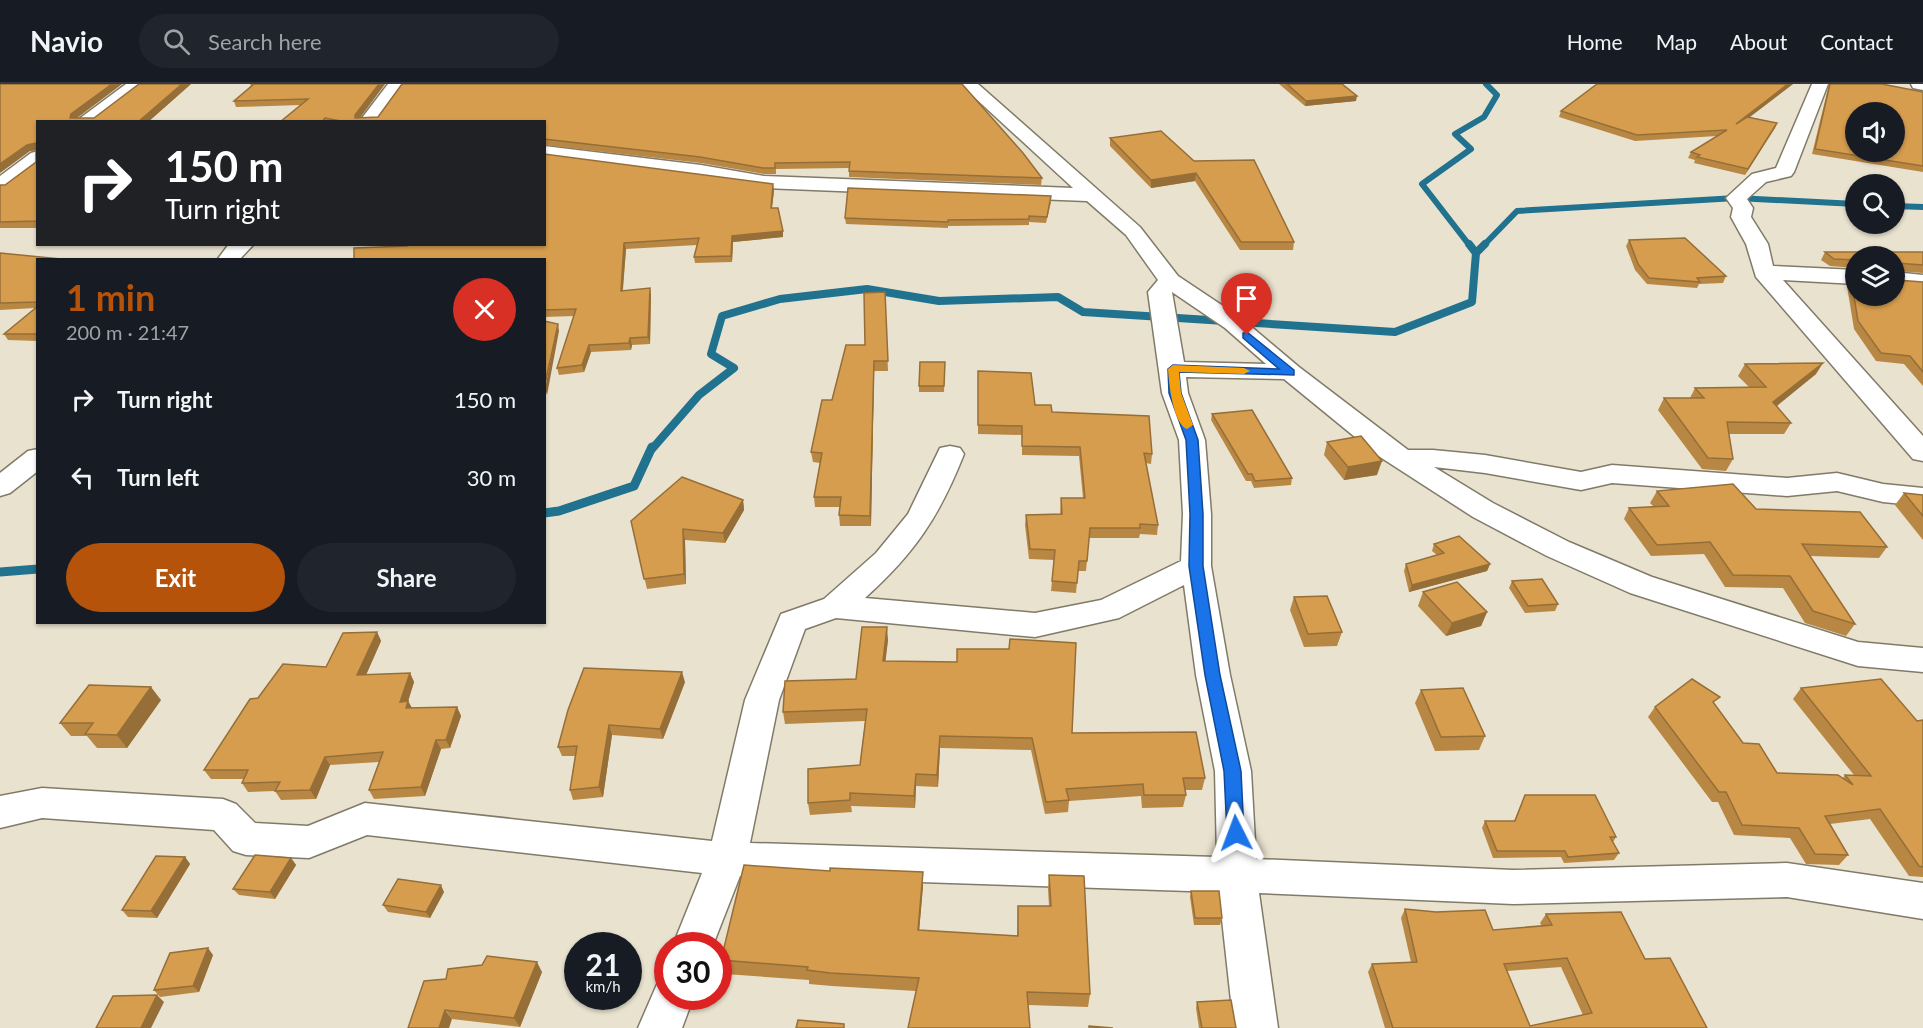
<!DOCTYPE html>
<html lang="en">
<head>
<meta charset="utf-8">
<style>
  :root { --surface:#171b24; --page:#20242c; --text:#f1f3f6; --muted:#9ea1a6; --line:#363941; --accent:#b45309 }
  body { margin:0; font-family:Lato,sans-serif; background:var(--page); color:var(--text); height:100vh; display:flex; flex-direction:column; font-size:22px; white-space:nowrap }
  * { box-sizing:border-box; margin:0 }
  p { font-size:20px; color:var(--muted) }
  .icon { flex:none; width:33px; height:33px; fill:none; stroke:currentColor; stroke-width:2; stroke-linecap:round; stroke-linejoin:round }
  .map { position:relative; flex:1; overflow:hidden }
  .panel { position:absolute; left:36px; top:174px; width:510px; height:366px; display:flex; flex-direction:column; background:var(--surface); border-radius:0px; box-shadow:0 2px 4px #0004 }
  .panel>* { flex:none }
  .hud { position:absolute; left:36px; top:36px; width:510px; height:126px; border-radius:0px; box-shadow:0 2px 4px #0004; background:#202124; color:#fff; overflow:hidden }
  .controls { position:absolute; left:1845px; top:18px; display:grid; gap:12px }
  .controls a { display:grid; place-items:center; width:60px; height:60px; border-radius:50%; background:var(--surface); box-shadow:0 2px 4px #0004; font-size:30px }
  .speed { position:absolute; left:564px; top:848px; display:flex; gap:12px; font-size:30px; font-weight:700; text-align:center }
  .speed>* { display:grid; place-content:center; width:78px; height:78px; border-radius:50%; background:var(--surface); box-shadow:0 2px 4px #0004; line-height:1 }
  .speed small { font-size:15px; font-weight:400 }
  .speed .limit { border:9px solid #d22; background:#fff; color:#111 }
  .pin { position:absolute; display:grid; place-items:center; width:51px; height:51px; color:#fff; margin:-62px -26px; border-radius:50% 50% 50% 0; rotate:-45deg; box-shadow:0 0 6px #0007 }
  .pin .icon { rotate:45deg }
  .me { position:absolute; width:66px; margin:-33px; rotate:357deg; stroke-linejoin:round; filter:drop-shadow(0 0 4px #0008) }
  .turn { display:flex; align-items:center; gap:21px; height:126px; padding:0 30px; font-size:27px }
  .turn .icon { width:78px; height:78px; stroke-width:2.5 }
  .turn b { display:block; font-size:42px; line-height:51px }
  .round { display:grid; place-items:center; flex:none; width:63px; height:63px; border-radius:32px; background:var(--page) }
  .overview { display:flex; align-items:center; justify-content:space-between; height:102px; padding:0 30px }
  h1 { font-size:36px; font-weight:700; line-height:45px; color:var(--accent) }
  .cta { display:flex; gap:12px; margin-top:auto; padding:12px 30px }
  .cta a { flex:1; height:69px; border-radius:36px; background:var(--accent); color:#fff; font-size:24px; font-weight:700; line-height:69px; text-align:center }
  .cta a+a { background:var(--page); color:var(--text) }
  ul { padding:0; list-style:none }
  li { display:flex; align-items:center; gap:18px; height:78px; padding:0 30px }
  li div { flex:1 }
  li b { display:block; font-size:22px }
  li em { font-style:normal }
  header { display:flex; align-items:center; gap:36px; box-sizing:border-box; height:84px; padding:0 30px; background:var(--surface); border-bottom:2px solid var(--line) }
  header strong { font-size:28px }
  nav { display:flex; gap:33px; margin-inline-start:auto; font-size:21px }
  .search { width:420px; height:54px; background:var(--page); display:flex; align-items:center; gap:15px; box-sizing:border-box; padding:0 21px; border-radius:33px; color:var(--muted); font-size:22px }
  .map>svg:first-child { display:block }
  .lines { fill:none; stroke-linecap:round; stroke-linejoin:round }
  .stream-far2 { stroke:#20728f; stroke-width:6 }
  .stream-far1 { stroke:#20728f; stroke-width:8 }
  .stream { stroke:#20728f; stroke-width:9 }
  .minor-casing { stroke:#807a69; stroke-width:3 }
  .minor { fill:#fff; fill-rule:evenodd }
  .wall { fill:#b88743; fill-rule:evenodd }
  .shaded-wall { fill:#966e37 }
  .building { fill:#d69d4e; stroke:#966e37; stroke-width:1.5; fill-rule:evenodd }
  .route { fill:#1a73e8; stroke:#114b97; stroke-width:1.5 }
  .slow { fill:#f59e0b }
</style>
</head>
<body>
<header>
<strong>Navio</strong>
<div class="search"><svg class="icon" aria-label="search" viewBox="0 0 24 24"><circle cx="10" cy="10" r="6"/><path d="M15 15l6 6"/></svg>Search here</div>
<nav><a>Home</a><a>Map</a><a>About</a><a>Contact</a></nav>
</header>
<div class="map">
<svg width="1923" height="944" viewBox="0 0 1923 944">
  <rect width="100%" height="100%" fill="#e9e2cf"/>
  <g class="lines">
    <g class="stream-far2">
      <polyline points="1894,122 1923,123"/>
      <polyline points="1470,162 1422,100 1471,65 1455,50 1484,33 1497,11 1486,0"/>
      <polyline points="1483,162 1517,127 1736,114 1856,120"/>
    </g>
    <g class="stream-far1">
      <polyline points="1469,160 1476,169"/>
      <polyline points="652,365 699,311 734,284 711,270 722,232 780,215 867,205 939,217 1058,213 1083,228 1395,248 1472,218 1476,169 1485,160"/>
    </g>
    <g class="stream">
      <polyline points="544,429 559,427 634,402 652,363"/>
      <polyline points="0,488 38,485"/>
    </g>
    <defs>
      <g id="minor">
        <polygon points="126,0 145,0 96,38 75,38"/>
        <polygon points="388,0 405,0 378,38 359,38"/>
        <path d="M960,0H978L1140,143L1178,192L1241,234L1299,283L1408,366H1433L1485,371L1581,388L1612,381L1787,394L1837,389L1883,400L1923,404V422L1883,418L1837,407L1787,412L1612,399L1581,406L1485,389L1434,383L1493,419L1569,458L1652,493L1858,558L1923,564V588L1858,582L1630,509L1547,472L1473,433L1377,371L1284,295L1186,293L1188,309L1205,356L1211,430V482L1230,591L1251,687L1256,775L1513,786L1787,779L1923,799V835L1787,813L1513,820L1259,809L1278,944H1234L1219,808L740,792L713,861H673L702,789L367,751L309,774L246,771L233,767L214,746L42,734L0,744V712L42,704L223,715L236,720L255,739L308,742L365,719L712,757L745,616L781,530L824,515L876,469L908,430L940,364L950,362L960,364L964,370C939,433 915,469 865,514L1035,529L1101,516L1181,477L1183,430L1179,356L1162,309L1148,208L1158,196L1126,151L1087,117L764,104L701,93L544,74V62L701,81L764,92L1073,104ZM1172,208L1225,244L1266,280L1184,278ZM1184,501L1196,591L1215,687L1217,773L750,759L779,616L805,545L836,534L1035,553L1119,534Z"/>
        <polygon points="1812,0 1828,0 1794,88 1791,92 1766,98 1747,115 1753,124 1751,133 1768,160 1773,182 1856,186 1856,200 1783,196 1923,352 1923,377 1913,375 1756,193 1746,160 1731,133 1733,124 1726,114 1752,90 1776,84"/>
        <polygon points="1911,0 1923,0 1923,6 1913,4"/>
        <polygon points="38,67 38,82 7,105 0,107 0,92 31,69"/>
        <polygon points="229,160 254,160 239,176 217,176"/>
        <polygon points="1894,188 1923,191 1923,205 1894,202"/>
        <polygon points="38,365 38,387 10,409 0,412 0,389 28,367"/>
        <polygon points="668,894 668,912 694,912 682,944 638,944 658,898"/>
      </g>
    </defs>
    <use href="#minor" class="minor-casing"/>
    <use href="#minor" class="minor"/>
  </g>
  <g class="wall">
    <polygon points="0,0 122,0 77,34 94,34 191,0 148,38 38,38 38,144 0,144 0,101 5,101 36,78 36,66 30,67"/>
    <polygon points="250,0 385,0 359,34 378,33 402,0 962,0 1023,69 1042,94 1041,101 849,93 849,84 776,85 776,90 764,90 701,79 544,61 544,38 280,38 301,21 236,23 234,17 251,2"/>
    <polygon points="1279,0 1342,0 1356,17 1305,22"/>
    <polygon points="1597,0 1793,0 1749,33 1777,39 1745,91 1694,79 1695,76 1688,74 1691,68 1717,52 1635,57 1559,33 1561,27"/>
    <polygon points="1829,0 1882,0 1923,8 1923,88 1812,70"/>
    <polygon points="1110,54 1194,77 1294,158 1293,166 1240,166 1195,97 1151,104 1110,62"/>
    <polygon points="774,107 772,124 783,147 783,153 733,158 732,178 695,179 694,173 697,161 626,165 623,206 651,211 650,260 632,261 631,266 591,268 584,288 559,291 557,284 574,232 544,233 544,176 407,162"/>
    <polygon points="1051,118 1046,139 1029,138 1029,141 948,142 948,144 846,140 845,134"/>
    <polygon points="1629,156 1726,192 1723,199 1699,200 1697,204 1647,200 1635,186 1626,162"/>
    <polygon points="1825,168 1923,168 1923,189 1897,187 1897,196 1923,198 1923,302 1904,280 1876,277 1854,245 1847,202 1851,194 1856,212 1894,172 1856,172 1856,184 1830,182 1821,176"/>
    <polygon points="0,169 38,176 38,257 8,256 4,250 35,224 0,226"/>
    <polygon points="885,208 888,287 874,287 871,442 840,442 839,431 840,423 815,423 814,413 820,379 813,378 811,368 832,316 865,261"/>
    <polygon points="945,278 944,308 919,308 919,302"/>
    <polygon points="1745,280 1816,290 1776,322 1791,339 1784,350 1729,350 1733,375 1726,387 1702,385 1658,326 1664,314 1690,314 1695,304 1749,303 1738,292"/>
    <polygon points="978,287 1035,321 1152,370 1151,380 1146,379 1158,441 1157,451 1140,450 1139,454 1089,454 1086,487 1078,487 1076,509 1051,507 1054,476 1029,475 1025,441 1026,431 1060,430 1061,414 1083,414 1079,372 1022,371 1022,351 978,350"/>
    <polygon points="1212,330 1292,394 1291,401 1254,404 1251,397 1246,397 1211,336"/>
    <polygon points="1327,358 1377,391 1344,396 1324,371"/>
    <polygon points="1657,407 1756,425 1887,463 1879,474 1810,472 1855,540 1846,552 1805,539 1783,504 1725,503 1704,470 1651,472 1624,435 1629,424 1654,423 1650,419"/>
    <polygon points="1904,409 1923,411 1923,456 1895,421"/>
    <polygon points="743,416 744,426 725,459 685,456 686,500 647,505 631,437"/>
    <polygon points="1434,460 1490,480 1487,487 1409,508 1404,487 1406,480 1437,471 1432,467"/>
    <polygon points="1512,497 1558,520 1555,527 1525,529 1509,504"/>
    <polygon points="1423,508 1487,528 1481,542 1446,552 1418,522"/>
    <polygon points="1294,513 1342,548 1337,562 1304,563 1290,526"/>
    <polygon points="377,548 381,557 366,591 410,589 414,598 408,617 412,624 457,623 461,632 450,664 441,665 425,712 374,715 369,706 379,678 330,681 316,715 281,716 275,707 248,708 242,699 244,695 211,695 204,686 258,614 326,583"/>
    <polygon points="888,556 885,577 1072,649 1205,694 1202,706 1185,706 1186,711 1183,723 1142,724 1141,712 1069,717 1068,728 1045,730 1031,666 940,664 938,703 916,702 915,724 851,722 852,728 810,731 808,719 860,681 865,637 785,640 783,628 856,595"/>
    <polygon points="685,598 663,655 612,651 603,713 573,716 570,706 575,672 562,672 558,663"/>
    <polygon points="1801,604 1917,637 1923,636 1923,793 1909,792 1870,735 1830,740 1848,771 1839,781 1806,780 1790,754 1734,751 1718,718 1712,718 1648,633 1655,623 1715,621 1743,659 1777,689 1843,694 1845,691 1854,691 1793,615"/>
    <polygon points="1421,606 1485,652 1479,666 1435,667 1415,619"/>
    <polygon points="161,616 127,664 97,664 87,652 71,652 60,639"/>
    <polygon points="1525,711 1616,753 1613,758 1619,769 1614,776 1564,779 1561,773 1493,774 1482,744 1485,737 1514,737"/>
    <polygon points="185,773 190,780 157,834 128,833 122,826"/>
    <polygon points="291,774 296,781 275,815 239,811 233,805"/>
    <polygon points="1049,791 1090,910 1088,923 1028,921 916,907 832,902 809,900 809,896 725,890 721,876 923,802 919,847 1017,852 1018,822 1049,822 1048,805"/>
    <polygon points="1191,807 1222,834 1220,841 1194,841 1190,813"/>
    <polygon points="444,808 430,834 388,828 383,821"/>
    <path d="M1405,825L1493,846L1542,842L1540,839L1546,830L1645,875L1707,944H1385L1368,888L1372,880L1411,878L1401,834ZM1561,883L1583,931L1530,942L1507,887Z"/>
    <polygon points="213,871 199,908 160,913 154,906"/>
    <polygon points="542,888 520,943 452,935 424,897"/>
    <polygon points="1197,918 1236,944 1199,944 1196,924"/>
  </g>
  <g class="shaded-wall">
    <polygon points="112,0 122,0 74,36 70,34 71,30"/>
    <polygon points="182,0 191,0 148,38 138,38"/>
    <polygon points="379,0 385,0 357,38 355,31"/>
    <polygon points="1788,0 1793,0 1733,46 1736,40"/>
    <polygon points="1357,12 1356,17 1305,22 1306,17"/>
    <polygon points="1777,39 1775,44 1745,91 1748,85"/>
    <polygon points="36,59 38,66 30,67 0,89 0,80 27,61"/>
    <polygon points="1196,89 1195,97 1151,104 1151,96"/>
    <polygon points="773,100 774,107 771,131 771,124"/>
    <polygon points="783,147 783,153 733,158 732,178 731,172 732,152"/>
    <polygon points="624,159 626,165 622,213 621,207"/>
    <polygon points="650,204 651,211 650,260 648,253"/>
    <polygon points="558,240 559,247 547,311 545,305"/>
    <polygon points="630,254 632,261 631,266 629,259"/>
    <polygon points="589,261 591,268 584,288 582,281"/>
    <polygon points="874,277 874,287 871,442 870,432"/>
    <polygon points="1823,279 1816,290 1767,330 1773,318"/>
    <polygon points="1382,377 1377,391 1344,396 1348,383"/>
    <polygon points="743,416 744,426 725,459 723,449"/>
    <polygon points="683,445 685,456 686,500 684,490"/>
    <polygon points="1490,480 1487,487 1409,508 1412,501"/>
    <polygon points="1487,528 1481,542 1446,552 1452,539"/>
    <polygon points="887,543 888,556 884,590 883,577"/>
    <polygon points="377,548 381,557 362,600 357,591"/>
    <polygon points="682,588 685,598 663,655 660,645"/>
    <polygon points="410,589 414,598 405,627 400,618"/>
    <polygon points="151,603 161,616 127,664 117,651"/>
    <polygon points="408,617 413,626 406,624"/>
    <polygon points="457,623 461,632 450,664 446,656"/>
    <polygon points="609,641 612,651 603,713 599,703"/>
    <polygon points="940,652 940,664 938,703 937,691"/>
    <polygon points="436,656 441,665 425,712 421,703"/>
    <polygon points="325,673 330,681 316,715 310,706"/>
    <polygon points="916,690 916,702 915,724 914,712"/>
    <polygon points="185,773 190,780 157,834 151,827"/>
    <polygon points="291,774 296,781 275,815 270,808"/>
    <polygon points="923,788 923,802 918,860 918,846"/>
    <polygon points="441,801 444,808 430,834 426,828"/>
    <polygon points="208,864 213,871 199,908 193,902"/>
    <polygon points="537,878 542,888 520,943 514,934"/>
    <polygon points="157,911 164,918 151,944 141,944"/>
    <polygon points="445,926 452,935 449,944 439,944"/>
  </g>
  <g class="building">
    <polygon points="0,0 112,0 71,30 70,34 94,34 139,0 182,0 138,38 38,38 38,137 0,138 0,101 5,101 36,78 36,59 27,61 0,80"/>
    <polygon points="254,0 379,0 355,31 355,34 378,33 402,0 962,0 1023,69 1042,94 849,87 850,78 775,79 775,84 763,84 700,73 544,55 544,38 346,38 325,34 322,38 280,38 308,15 234,17"/>
    <polygon points="1287,0 1342,0 1357,12 1306,17"/>
    <polygon points="1597,0 1788,0 1736,40 1747,33 1777,39 1748,85 1697,73 1700,71 1691,68 1727,46 1637,51 1561,27"/>
    <path d="M1830,0H1882L1923,8V82L1815,65ZM1856,28H1894V68H1856Z"/>
    <polygon points="1161,47 1194,77 1254,76 1294,158 1241,158 1196,89 1151,96 1110,54"/>
    <polygon points="544,70 773,100 771,124 778,124 783,147 732,152 731,172 694,173 699,154 624,159 621,207 650,204 648,253 630,254 629,259 589,261 582,281 557,284 576,225 544,226 544,176 354,176 354,164 407,162 408,160 544,160"/>
    <polygon points="848,104 1051,112 1047,133 1029,132 1029,135 948,136 948,138 845,134"/>
    <polygon points="1685,154 1726,192 1697,194 1700,198 1649,194 1638,180 1629,156"/>
    <polygon points="1825,168 1923,168 1923,181 1897,179 1897,196 1923,198 1923,288 1910,272 1881,269 1858,237 1851,194 1856,194 1856,212 1894,212 1894,172 1856,172 1856,176 1834,175"/>
    <polygon points="0,169 71,176 38,176 38,218 0,219"/>
    <polygon points="885,208 888,277 874,277 870,432 839,431 841,413 814,413 822,369 811,368 822,316 832,316 846,261 865,261 864,209"/>
    <polygon points="38,222 38,250 4,250"/>
    <polygon points="544,237 558,240 544,305"/>
    <polygon points="920,278 945,278 944,302 919,302"/>
    <polygon points="1823,279 1773,318 1791,339 1727,338 1733,375 1708,374 1664,314 1704,314 1695,304 1766,303 1745,280"/>
    <polygon points="978,287 1031,289 1035,321 1051,321 1052,328 1149,332 1152,370 1144,369 1158,441 1140,440 1140,444 1090,444 1087,477 1079,477 1077,499 1052,497 1055,466 1030,465 1026,431 1062,430 1061,414 1085,414 1080,363 1022,362 1022,342 978,341"/>
    <polygon points="1252,326 1292,394 1255,397 1252,390 1248,390 1212,330"/>
    <polygon points="1361,352 1382,377 1348,383 1327,358"/>
    <polygon points="682,393 743,416 723,449 683,445 684,490 644,495 631,437"/>
    <polygon points="1733,400 1756,425 1860,428 1887,463 1802,460 1855,540 1813,527 1790,492 1733,491 1710,458 1657,461 1629,424 1669,422 1657,407"/>
    <polygon points="1904,409 1923,411 1923,432"/>
    <polygon points="1459,452 1490,480 1412,501 1406,480 1444,469 1434,460"/>
    <polygon points="1542,495 1558,520 1528,522 1512,497"/>
    <polygon points="1457,498 1487,528 1452,539 1423,508"/>
    <polygon points="1327,512 1342,548 1308,550 1294,513"/>
    <polygon points="862,543 887,543 883,577 957,578 957,565 1009,565 1010,555 1076,559 1072,649 1196,648 1205,694 1183,694 1186,711 1144,711 1143,700 1066,705 1069,716 1046,718 1032,654 940,652 937,691 916,690 914,712 850,709 850,716 808,719 808,685 860,681 867,625 783,628 785,597 856,595"/>
    <polygon points="377,548 357,591 410,589 400,618 408,617 406,624 457,623 446,656 436,656 421,703 369,706 383,668 325,673 310,706 275,707 280,698 242,699 248,686 204,686 250,615 258,614 283,580 326,583 343,549"/>
    <polygon points="584,584 682,588 660,645 609,641 599,703 570,706 577,662 558,663 568,626"/>
    <polygon points="1692,595 1720,613 1713,618 1743,659 1759,660 1777,689 1838,691 1853,701 1845,691 1871,692 1801,604 1881,595 1917,637 1923,636 1923,783 1919,782 1880,725 1825,732 1848,771 1815,770 1799,744 1742,741 1726,708 1719,708 1655,623"/>
    <polygon points="89,601 151,603 117,651 85,650 93,639 60,639"/>
    <polygon points="1463,604 1485,652 1441,653 1421,606"/>
    <polygon points="1525,711 1595,711 1616,753 1610,753 1619,769 1568,773 1565,767 1497,767 1485,737 1515,737"/>
    <polygon points="255,771 291,774 270,808 233,805"/>
    <polygon points="156,772 185,773 151,827 122,826"/>
    <polygon points="744,781 830,787 830,784 923,788 918,846 1018,852 1018,822 1051,822 1049,791 1084,792 1090,910 1027,908 1030,944 908,944 919,894 830,889 807,886 808,883 721,876"/>
    <polygon points="398,795 441,801 426,828 383,821"/>
    <polygon points="1191,807 1219,807 1222,834 1195,834"/>
    <path d="M1405,825L1436,828L1485,826L1493,846L1552,841L1546,830L1621,828L1645,875L1670,874L1707,944H1393L1372,880L1417,878ZM1567,874L1592,929L1530,942L1504,880Z"/>
    <polygon points="208,864 193,902 154,906 170,869"/>
    <polygon points="487,872 537,878 514,934 445,926 439,944 408,944 424,897 446,895 448,885 482,881"/>
    <polygon points="157,911 141,944 96,944 113,912"/>
    <polygon points="1231,916 1236,944 1202,944 1197,918"/>
    <polygon points="798,936 844,940 844,944 796,944"/>
    <polygon points="1089,942 1113,944 1089,944"/>
  </g>
  <polygon class="route" points="1247,248 1294,286 1294,291 1179,288 1181,309 1198,356 1203,430 1203,482 1220,591 1241,687 1244,749 1242,754 1236,757 1229,754 1227,749 1224,687 1205,591 1189,482 1190,430 1186,356 1169,309 1168,285 1173,281 1279,285 1243,254 1243,249"/>
  <path class="slow" d="M1173,281L1244,284L1250,287L1244,290L1179,288L1181,309L1193,341L1187,345C1173,340 1169,299 1168,285Z"/>
</svg>
<div class="controls">
<a><svg class="icon" aria-label="sound" viewBox="0 0 24 24"><path d="M4 9h4l5-4v14l-5-4H4zM17 9q2 3 0 6"/></svg></a>
<a><svg class="icon" aria-label="search" viewBox="0 0 24 24"><circle cx="10" cy="10" r="6"/><path d="M15 15l6 6"/></svg></a>
<a><svg class="icon" aria-label="layers" viewBox="0 0 24 24"><path d="M12 4l9 5-9 5-9-5zM3 14l9 5 9-5"/></svg></a>
</div>
<div class="speed"><div>21<small>km/h</small></div><div class="limit">30</div></div>
<div class="pin" style="left:1247px;top:251px;background:#d93025"><svg class="icon" aria-label="arrive" viewBox="0 0 24 24"><path d="M6 21V4h12l-3 4 3 4H6"/></svg></div>
<svg class="me" style="left:1236px;top:749px" viewBox="-20 -20 40 40"><path d="M0-17L14 15 0 8-14 15z" fill="#1a73e8" stroke="#fff" stroke-width="4"/></svg>
<div class="hud">
<div class="turn"><svg class="icon" aria-label="right" viewBox="0 0 24 24"><path d="M7 20v-9h11M14 6l5 5-5 5"/></svg><div><b>150 m</b>Turn right</div></div>
</div>
<section class="panel">
<div class="overview"><div><h1>1 min</h1><p>200 m · 21:47</p></div><a class="round" style="background:#d93025;color:#fff"><svg class="icon" aria-label="close" viewBox="0 0 24 24"><path d="M6 6l12 12M18 6L6 18"/></svg></a></div>
<ul>
<li><svg class="icon" aria-label="right" viewBox="0 0 24 24"><path d="M7 20v-9h11M14 6l5 5-5 5"/></svg><div><b>Turn right</b></div><em>150 m</em></li>
<li><svg class="icon" aria-label="left" viewBox="0 0 24 24"><path d="M17 20v-9H6M10 6l-5 5 5 5"/></svg><div><b>Turn left</b></div><em>30 m</em></li>
</ul>
<div class="cta"><a>Exit</a><a>Share</a></div>
</section>
</div>
</body>
</html>
